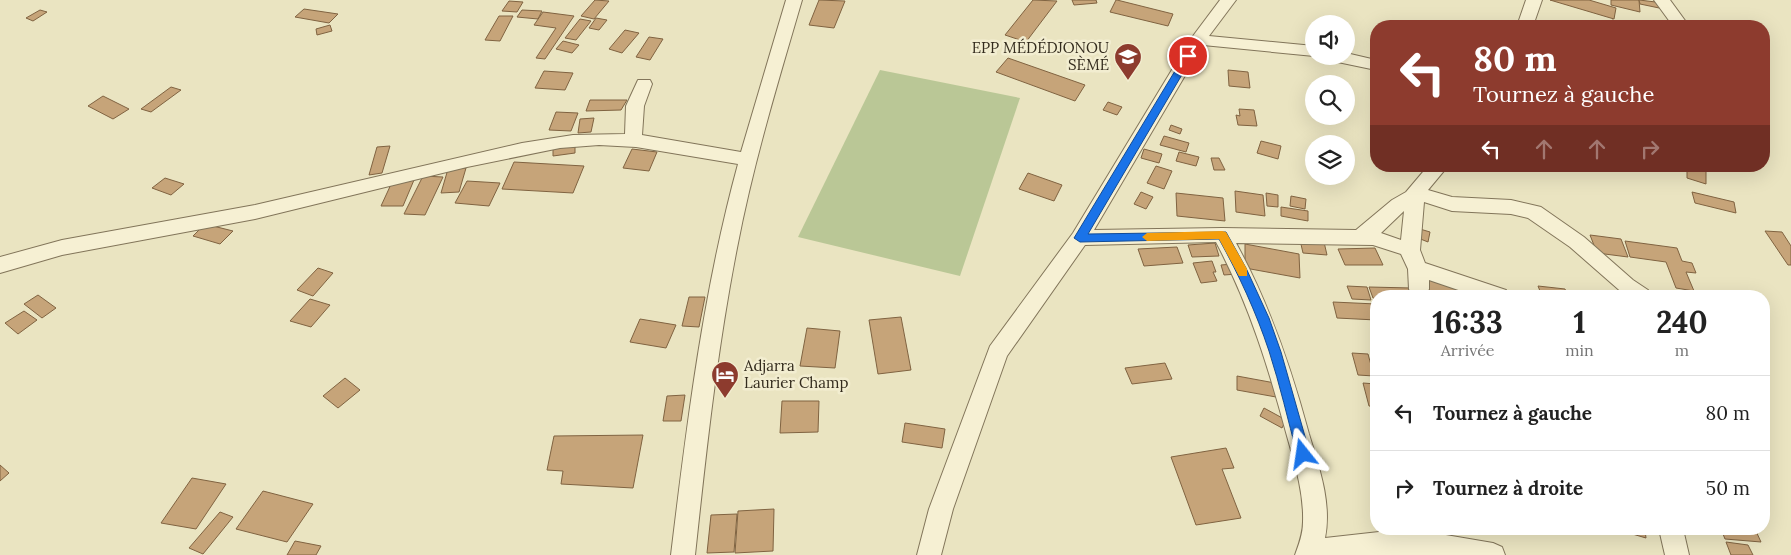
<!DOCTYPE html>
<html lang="fr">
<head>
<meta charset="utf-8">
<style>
  :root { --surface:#fff; --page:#f2f2f2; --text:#222; --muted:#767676; --line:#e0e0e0 }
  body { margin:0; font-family:Lora,serif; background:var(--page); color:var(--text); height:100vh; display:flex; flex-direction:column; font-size:19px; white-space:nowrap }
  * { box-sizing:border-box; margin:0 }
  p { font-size:16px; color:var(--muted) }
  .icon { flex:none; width:28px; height:28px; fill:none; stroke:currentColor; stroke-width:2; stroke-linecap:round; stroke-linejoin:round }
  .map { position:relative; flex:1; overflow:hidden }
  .sheet { position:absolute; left:1370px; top:290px; width:400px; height:245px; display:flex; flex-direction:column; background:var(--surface); border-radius:20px; box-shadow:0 5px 20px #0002 }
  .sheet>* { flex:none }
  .guide { position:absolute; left:1370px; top:20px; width:400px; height:152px; border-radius:20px; box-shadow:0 5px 20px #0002; background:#8d3b2e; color:#fff; overflow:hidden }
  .controls { position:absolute; left:1305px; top:15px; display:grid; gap:10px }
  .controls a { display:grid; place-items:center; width:50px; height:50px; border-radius:50%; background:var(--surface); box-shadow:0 5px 20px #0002; font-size:25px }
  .pin { position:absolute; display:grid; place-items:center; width:42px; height:42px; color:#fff; margin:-21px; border:2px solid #fff; border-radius:50%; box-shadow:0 1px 5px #0007 }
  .me { position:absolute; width:55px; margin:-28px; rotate:345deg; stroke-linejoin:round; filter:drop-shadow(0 0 4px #0008) }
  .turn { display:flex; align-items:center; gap:18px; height:105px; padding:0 20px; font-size:22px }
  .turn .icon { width:65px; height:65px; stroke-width:2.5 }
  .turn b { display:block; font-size:35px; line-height:42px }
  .lanes { display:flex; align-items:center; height:48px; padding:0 20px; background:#0003; justify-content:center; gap:25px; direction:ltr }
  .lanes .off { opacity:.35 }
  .eta { display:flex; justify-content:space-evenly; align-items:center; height:85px; text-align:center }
  .eta b { font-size:30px; font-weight:700; line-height:35px }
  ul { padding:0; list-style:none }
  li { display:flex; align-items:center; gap:15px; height:75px; padding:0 20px; border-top:1px solid var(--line) }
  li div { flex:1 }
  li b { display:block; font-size:19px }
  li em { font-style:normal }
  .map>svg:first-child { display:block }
  .green { fill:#bac796 }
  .building { fill:#c6a479; stroke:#806341 }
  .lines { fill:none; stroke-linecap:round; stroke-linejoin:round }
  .minor-casing { stroke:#82755a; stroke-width:2 }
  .minor { fill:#f6f0d3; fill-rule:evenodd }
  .route { fill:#1a73e8; stroke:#114b97 }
  .slow { fill:#f59e0b }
  .labels { text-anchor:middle; stroke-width:5; stroke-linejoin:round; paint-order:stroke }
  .poi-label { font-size:15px; fill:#332b1d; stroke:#f2edd0; text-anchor:end }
</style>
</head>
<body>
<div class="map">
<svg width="1791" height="555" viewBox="0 0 1791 555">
  <rect width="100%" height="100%" fill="#eae4c1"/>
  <polygon class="green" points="880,70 1020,98 960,276 798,237"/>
  <g class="building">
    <polygon points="595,0 609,1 594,19 581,16"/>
    <polygon points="819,0 845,1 834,28 809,25"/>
    <polygon points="1033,0 1057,1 1026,42 1005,35"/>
    <polygon points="1072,0 1096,0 1097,3 1074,5"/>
    <polygon points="1116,0 1117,0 1173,14 1168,26 1110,12"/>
    <polygon points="1550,0 1589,0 1616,8 1614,19"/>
    <polygon points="1611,0 1639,0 1640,12 1611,5"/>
    <polygon points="1639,0 1664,3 1664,9 1640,4"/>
    <polygon points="509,1 523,2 517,12 502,11"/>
    <polygon points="304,9 338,14 329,23 295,17"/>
    <polygon points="40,10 47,12 33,21 26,18"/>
    <polygon points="522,10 542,11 538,19 517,17"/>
    <polygon points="543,12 574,16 545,59 536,58 556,28 534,25"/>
    <polygon points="499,16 513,16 500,41 485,40"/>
    <polygon points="596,18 607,20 599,30 589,28"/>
    <polygon points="580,19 591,21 576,40 565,38"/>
    <polygon points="1612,20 1633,26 1611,26"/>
    <polygon points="330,25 332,31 317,35 316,29"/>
    <polygon points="625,30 639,33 622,53 609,49"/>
    <polygon points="649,37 663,39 650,60 636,57"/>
    <polygon points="563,41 579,45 572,53 556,49"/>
    <polygon points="1008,58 1085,85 1075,101 996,72"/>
    <polygon points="1228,70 1248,72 1250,88 1229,86"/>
    <polygon points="544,71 573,73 565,90 535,88"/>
    <polygon points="171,87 181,90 151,112 141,109"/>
    <polygon points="103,96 129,109 113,119 88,106"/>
    <polygon points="590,100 627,100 621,110 586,111"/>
    <polygon points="1108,102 1122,107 1117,115 1103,110"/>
    <polygon points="1239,109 1254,110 1257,126 1238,125 1236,115 1240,116"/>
    <polygon points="556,112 578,113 571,131 549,130"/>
    <polygon points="594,118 591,132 578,133 580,119"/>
    <polygon points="1171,125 1182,129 1180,134 1169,130"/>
    <polygon points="1164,136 1189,143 1186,152 1160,145"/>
    <polygon points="1261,141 1281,146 1278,159 1257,153"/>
    <polygon points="575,142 575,153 553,156 553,145"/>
    <polygon points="390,146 382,173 369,175 377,147"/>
    <polygon points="632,149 657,152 649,171 623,168"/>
    <polygon points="1144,149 1162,154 1159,163 1141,158"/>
    <polygon points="1179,152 1199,157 1196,166 1176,161"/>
    <polygon points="1211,158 1219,158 1225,170 1214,170"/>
    <polygon points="514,162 584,166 573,193 502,189"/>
    <polygon points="1156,166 1172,171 1164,189 1147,183"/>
    <polygon points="1687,166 1706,167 1706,184 1687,178"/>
    <polygon points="466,168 459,192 441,193 448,169"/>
    <polygon points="1028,173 1062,185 1054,201 1019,189"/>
    <polygon points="423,176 443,177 425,215 404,214"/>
    <polygon points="165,178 184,184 171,195 152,188"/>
    <polygon points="393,180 414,180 403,206 381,206"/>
    <polygon points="467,181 500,183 489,206 455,203"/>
    <polygon points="1235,191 1263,195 1265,216 1236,212"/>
    <polygon points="1141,192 1153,197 1146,209 1134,204"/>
    <polygon points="1692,192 1734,202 1736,213 1695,203"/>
    <polygon points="1176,193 1223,198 1225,221 1177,216"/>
    <polygon points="1266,193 1278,195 1278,207 1267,206"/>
    <polygon points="1291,196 1306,199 1305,209 1290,206"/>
    <polygon points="1281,207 1308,211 1308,221 1281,216"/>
    <polygon points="205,224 233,231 220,244 193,236"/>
    <polygon points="1420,229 1430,232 1428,242 1418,238"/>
    <polygon points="1765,231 1782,232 1791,246 1791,265 1788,265"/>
    <polygon points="1590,235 1621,239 1628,257 1597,253"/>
    <polygon points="1300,240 1324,242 1327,255 1303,253"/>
    <polygon points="1625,241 1677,248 1682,261 1692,263 1696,273 1686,272 1694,291 1676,288 1666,262 1630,257"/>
    <polygon points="1215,243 1219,256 1192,257 1188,245"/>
    <polygon points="1245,244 1299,254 1300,278 1245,268"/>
    <polygon points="1177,247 1183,263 1144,266 1138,249"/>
    <polygon points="1375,248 1383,265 1345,265 1338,249"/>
    <polygon points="1212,261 1216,272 1213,272 1217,281 1201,283 1193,263"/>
    <polygon points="1233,264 1237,274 1224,275 1221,265"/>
    <polygon points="318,268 333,273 313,296 297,290"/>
    <polygon points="1426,280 1454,282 1459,296 1431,296"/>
    <polygon points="1347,286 1367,287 1371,300 1352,299"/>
    <polygon points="1538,286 1565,289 1568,296 1542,296"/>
    <polygon points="1369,287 1411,288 1414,296 1376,296 1376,299 1373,298"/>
    <polygon points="38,295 56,308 42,318 24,304"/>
    <polygon points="689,297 705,297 699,327 682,326"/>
    <polygon points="310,299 330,305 311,327 290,321"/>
    <polygon points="1333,302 1376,304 1376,320 1337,318"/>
    <polygon points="24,311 37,320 18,334 5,323"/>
    <polygon points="901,317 911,370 878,374 869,320"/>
    <polygon points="640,319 676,325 666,348 630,342"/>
    <polygon points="807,328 840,331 835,368 800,366"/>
    <polygon points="1352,353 1368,354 1374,376 1358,375"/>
    <polygon points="1165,363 1172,379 1132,384 1125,368"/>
    <polygon points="1237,376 1275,383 1276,397 1237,390"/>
    <polygon points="345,378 360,390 338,408 323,396"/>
    <polygon points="1363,383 1376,384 1376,407 1369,406"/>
    <polygon points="685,395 681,421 663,421 667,396"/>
    <polygon points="782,401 819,401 818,432 780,433"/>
    <polygon points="1264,408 1286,420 1282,428 1260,416"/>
    <polygon points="905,423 945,429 942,448 902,442"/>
    <polygon points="643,435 633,488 561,484 563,471 547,470 554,436"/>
    <polygon points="1226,448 1234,468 1222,469 1241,518 1196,525 1171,457"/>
    <polygon points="0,465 9,473 0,481"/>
    <polygon points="192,478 226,484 196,529 161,523"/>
    <polygon points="263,491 313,504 287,542 236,529"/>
    <polygon points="774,509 773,551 735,553 738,511"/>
    <polygon points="220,512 233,517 203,554 189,548"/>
    <polygon points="737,514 734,552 707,553 711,515"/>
    <polygon points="1628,529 1645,530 1646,538 1629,533"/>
    <polygon points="1721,529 1755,529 1761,542 1725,539"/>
    <polygon points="295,541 321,546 316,555 287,555"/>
    <polygon points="1726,542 1748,545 1753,555 1731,555"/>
  </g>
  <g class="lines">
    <defs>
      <g id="minor">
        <path d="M786,0H802C778,82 753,164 737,248C717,350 706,452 695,555H671C687,423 703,292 738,164L636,147L599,145L560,148L467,167L255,219L62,255L0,273V257L62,240L255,205L522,143L573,135L625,134L626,106L638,80H650L652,84L644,106L642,135L741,152Z"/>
        <path d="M1220,0H1236L1209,36L1314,46V56L1203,45L1094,230L1222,228L1356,230L1392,200L1406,192L1428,166H1448L1428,190L1452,197L1511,200L1541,207L1584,237L1633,280L1648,290L1651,296H1626L1570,247L1528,218L1511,214L1452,211L1424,202L1420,250L1425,263L1506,290L1509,296H1476L1429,280V289L1426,295H1412L1409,289L1408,269L1401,254L1373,245L1236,243C1269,303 1291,367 1309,434C1319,467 1332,503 1325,538L1397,530L1434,533L1493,543L1502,547L1505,555H1295C1299,544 1303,534 1303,522C1304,493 1295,464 1287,436C1269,369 1249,304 1216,242L1085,245L1007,356L953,509L941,555H917L929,509L990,346L1073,233L1190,40ZM1404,211L1401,240L1381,233Z"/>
        <polygon points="1526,0 1542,0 1533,26 1517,26"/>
        <polygon points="1654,0 1670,0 1689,26 1673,26"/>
        <polygon points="1346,53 1376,60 1376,70 1328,60 1326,56 1346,56"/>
        <polygon points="1659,529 1683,529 1689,555 1665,555"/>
      </g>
    </defs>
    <use href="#minor" class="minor-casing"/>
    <use href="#minor" class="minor"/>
  </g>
  <path class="route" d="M1188,53L1193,56L1088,234L1226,232L1246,268L1269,318L1281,352L1310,454L1308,458L1303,460L1299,458L1297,454C1288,420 1280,385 1269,351C1256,312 1239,275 1219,239L1080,242L1074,238L1184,56Z"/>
  <polygon class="slow" points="1222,231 1226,232 1247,269 1247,276 1239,276 1219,239 1147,241 1142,237 1147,233"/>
  <defs>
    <symbol id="school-pin" viewBox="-11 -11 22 30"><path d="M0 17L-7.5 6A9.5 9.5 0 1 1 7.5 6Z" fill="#8d3b2e" stroke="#f2edd0"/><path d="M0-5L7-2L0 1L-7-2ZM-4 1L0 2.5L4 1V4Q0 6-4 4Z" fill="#fff"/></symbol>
    <symbol id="hotel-pin" viewBox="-11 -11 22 30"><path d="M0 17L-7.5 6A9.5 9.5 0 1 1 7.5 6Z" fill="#8d3b2e" stroke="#f2edd0"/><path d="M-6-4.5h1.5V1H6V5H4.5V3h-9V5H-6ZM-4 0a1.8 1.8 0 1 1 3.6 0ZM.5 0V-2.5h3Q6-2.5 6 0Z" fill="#fff"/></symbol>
  </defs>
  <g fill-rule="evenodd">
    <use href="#school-pin" x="1112" y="41" width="32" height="43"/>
    <use href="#hotel-pin" x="709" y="359" width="32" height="43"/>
  </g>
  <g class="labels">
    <g class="poi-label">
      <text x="1109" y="53">EPP MÉDÉDJONOU<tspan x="1109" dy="17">SÈMÉ</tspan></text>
      <text x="744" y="371" text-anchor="start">Adjarra<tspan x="744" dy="17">Laurier Champ</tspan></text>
    </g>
  </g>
</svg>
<div class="controls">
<a><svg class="icon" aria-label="sound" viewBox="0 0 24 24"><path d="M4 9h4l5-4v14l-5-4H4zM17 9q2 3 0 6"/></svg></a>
<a><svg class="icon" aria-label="search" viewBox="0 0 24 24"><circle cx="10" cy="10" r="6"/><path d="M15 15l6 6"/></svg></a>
<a><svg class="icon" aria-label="layers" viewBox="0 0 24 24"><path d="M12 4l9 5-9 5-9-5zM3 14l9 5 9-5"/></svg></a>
</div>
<div class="pin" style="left:1188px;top:56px;background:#d93025"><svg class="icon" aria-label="arrive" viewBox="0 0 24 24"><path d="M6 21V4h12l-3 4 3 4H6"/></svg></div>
<svg class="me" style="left:1303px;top:454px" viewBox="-20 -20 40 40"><path d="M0-17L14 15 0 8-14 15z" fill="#1a73e8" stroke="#fff" stroke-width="4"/></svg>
<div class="guide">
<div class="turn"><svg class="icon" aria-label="left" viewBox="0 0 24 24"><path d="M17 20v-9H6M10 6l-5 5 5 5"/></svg><div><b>80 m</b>Tournez à gauche</div></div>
<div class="lanes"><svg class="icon" aria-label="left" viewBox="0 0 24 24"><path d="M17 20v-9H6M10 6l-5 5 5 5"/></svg><svg class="icon off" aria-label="ahead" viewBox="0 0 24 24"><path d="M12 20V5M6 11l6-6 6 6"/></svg><svg class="icon off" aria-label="ahead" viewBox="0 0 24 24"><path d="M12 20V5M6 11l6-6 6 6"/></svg><svg class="icon off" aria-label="right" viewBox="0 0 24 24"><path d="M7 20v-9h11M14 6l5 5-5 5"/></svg></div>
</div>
<section class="sheet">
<div class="eta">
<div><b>16:33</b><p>Arrivée</p></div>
<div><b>1</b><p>min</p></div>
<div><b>240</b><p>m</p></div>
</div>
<ul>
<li><svg class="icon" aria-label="left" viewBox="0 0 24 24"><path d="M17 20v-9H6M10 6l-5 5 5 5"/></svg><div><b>Tournez à gauche</b></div><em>80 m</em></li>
<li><svg class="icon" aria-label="right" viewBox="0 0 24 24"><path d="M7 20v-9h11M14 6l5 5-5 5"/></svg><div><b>Tournez à droite</b></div><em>50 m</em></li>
</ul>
</section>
</div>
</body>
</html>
